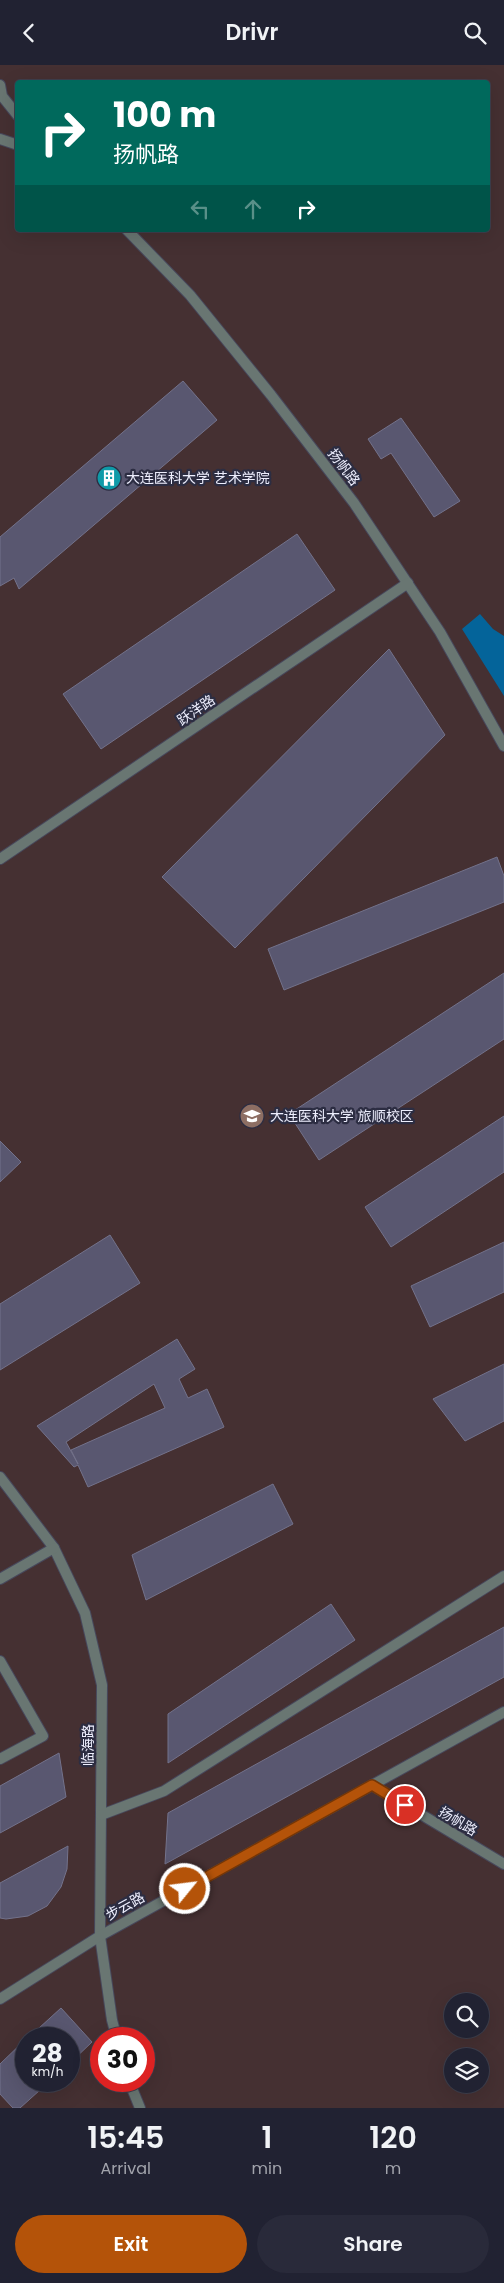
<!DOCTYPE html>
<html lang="en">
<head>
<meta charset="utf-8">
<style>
  :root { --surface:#212232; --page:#292a3a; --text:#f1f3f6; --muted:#a2a4ac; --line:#3e3f4d; --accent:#b45309 }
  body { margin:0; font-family:Poppins,"Noto Sans SC",sans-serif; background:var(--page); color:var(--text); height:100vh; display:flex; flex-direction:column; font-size:19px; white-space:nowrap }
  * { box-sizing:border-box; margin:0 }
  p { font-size:16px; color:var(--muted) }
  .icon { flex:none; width:28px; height:28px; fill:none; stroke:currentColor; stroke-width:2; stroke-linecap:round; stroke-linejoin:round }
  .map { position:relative; height:2043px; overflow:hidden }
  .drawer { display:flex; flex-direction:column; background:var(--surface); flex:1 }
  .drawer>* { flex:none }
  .guide { position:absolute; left:15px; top:15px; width:475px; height:152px; border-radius:5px; box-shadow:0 5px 20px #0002,0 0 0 1px var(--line); background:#00695c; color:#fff; overflow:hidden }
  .fabs { position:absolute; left:444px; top:1928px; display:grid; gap:10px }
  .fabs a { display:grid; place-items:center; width:45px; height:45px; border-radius:50%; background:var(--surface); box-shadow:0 5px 20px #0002,0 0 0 1px var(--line); font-size:25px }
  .speed { position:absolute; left:15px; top:1962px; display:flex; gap:10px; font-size:25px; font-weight:700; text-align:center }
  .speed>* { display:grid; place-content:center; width:65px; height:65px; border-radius:50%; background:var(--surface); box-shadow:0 5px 20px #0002,0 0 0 1px var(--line); line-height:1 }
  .speed small { font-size:12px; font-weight:400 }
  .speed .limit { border:8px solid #d22; background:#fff; color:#111 }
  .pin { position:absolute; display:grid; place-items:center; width:42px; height:42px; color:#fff; margin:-21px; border:2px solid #fff; border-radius:50%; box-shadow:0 1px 5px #0007 }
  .me { position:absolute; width:55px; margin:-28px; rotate:61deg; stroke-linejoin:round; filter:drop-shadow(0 0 4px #0008) }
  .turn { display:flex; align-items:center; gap:18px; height:105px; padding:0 15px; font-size:22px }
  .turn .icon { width:65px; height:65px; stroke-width:2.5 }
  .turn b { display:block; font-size:35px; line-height:42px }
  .lanes { display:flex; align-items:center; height:48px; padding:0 15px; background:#0003; justify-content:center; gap:25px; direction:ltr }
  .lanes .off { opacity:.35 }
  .eta { display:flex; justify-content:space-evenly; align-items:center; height:85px; text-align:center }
  .eta b { font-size:30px; font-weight:600; line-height:35px }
  .action { display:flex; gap:10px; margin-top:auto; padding:10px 15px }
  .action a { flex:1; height:58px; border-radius:30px; background:var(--accent); color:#fff; font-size:20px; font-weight:600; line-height:58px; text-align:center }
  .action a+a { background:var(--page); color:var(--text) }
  header { display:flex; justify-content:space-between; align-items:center; height:65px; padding:0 15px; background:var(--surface); font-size:22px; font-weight:600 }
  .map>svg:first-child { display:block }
  .education { fill:#453032; fill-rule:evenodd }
  .water { fill:#04649a }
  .building { fill:#595770; stroke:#73728b; fill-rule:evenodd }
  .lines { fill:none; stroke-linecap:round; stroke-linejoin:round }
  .street-casing { stroke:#47485c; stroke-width:12 }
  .street { stroke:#697672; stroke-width:10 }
  .route-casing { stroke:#753606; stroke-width:12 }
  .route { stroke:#b45309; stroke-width:9 }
  .labels { text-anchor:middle; stroke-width:4.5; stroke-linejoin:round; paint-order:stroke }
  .street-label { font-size:14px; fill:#edeefd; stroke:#2c2d42 }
  .poi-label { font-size:14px; fill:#edeefd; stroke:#2c2d42; text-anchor:start }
</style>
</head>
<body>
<header><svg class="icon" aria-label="back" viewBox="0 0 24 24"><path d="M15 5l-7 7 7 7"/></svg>Drivr<svg class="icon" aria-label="search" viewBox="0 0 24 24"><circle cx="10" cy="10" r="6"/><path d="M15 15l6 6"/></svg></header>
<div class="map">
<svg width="504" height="2043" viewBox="0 0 504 2043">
  <rect width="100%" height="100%" fill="#2c2d42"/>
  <path class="education" d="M0,0H504V2043H0ZM18,18H488V165H18ZM452,1936H480V1964H452ZM26,1974H69V2016H26ZM101,1974H144V2016H101ZM452,1991H480V2019H452Z"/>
  <polygon class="water" points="480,549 493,564 504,571 504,631 462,564"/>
  <g class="building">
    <polygon points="183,316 217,355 19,524 14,513 0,521 0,472"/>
    <polygon points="401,353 460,436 434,452 391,388 381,394 368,374"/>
    <polygon points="297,469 335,525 101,684 63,629"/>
    <polygon points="389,584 445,670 235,883 162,812"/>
    <polygon points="497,792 504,811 504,837 284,925 268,884"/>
    <polygon points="504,908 504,974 319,1095 289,1049"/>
    <polygon points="504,1051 504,1107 391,1182 365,1142"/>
    <polygon points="0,1076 21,1097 0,1117"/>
    <polygon points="110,1170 140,1218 0,1305 0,1239"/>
    <polygon points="504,1177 504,1227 430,1262 411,1221"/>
    <path d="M177,1274L195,1304L179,1314L188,1333L207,1324L224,1362L88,1422L78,1400L74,1402L37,1361ZM154,1319L165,1343L71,1385L78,1399L66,1377Z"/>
    <polygon points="504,1299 504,1356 465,1376 433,1334"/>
    <polygon points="273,1419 293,1459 146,1535 132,1490"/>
    <polygon points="331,1539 355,1575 168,1698 168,1649"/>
    <polygon points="504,1562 504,1612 165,1799 168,1748"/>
    <polygon points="59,1688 66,1732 0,1768 0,1721"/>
    <polygon points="68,1781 67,1804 61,1822 47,1841 28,1851 6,1854 0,1853 0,1818"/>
    <polygon points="61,1943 92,1977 69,1999 69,1974 27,1974"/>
    <polygon points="26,1974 26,2016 50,2016 20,2043 13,2043 0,2029 0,1999"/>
  </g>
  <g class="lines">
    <defs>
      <g id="street">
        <polyline points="0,20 2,31 18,51"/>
        <polyline points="0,74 18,80"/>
        <polyline points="127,165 190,230 271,330 354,438 440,567 504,681"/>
        <polyline points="0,794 408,518"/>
        <polyline points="0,1412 54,1483 85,1548 102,1620 100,1871 112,1955 117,1974"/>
        <polyline points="0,1514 54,1483"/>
        <polyline points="0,1596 43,1671 0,1694"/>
        <polyline points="372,1720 504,1799"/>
        <polyline points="101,1750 164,1726 504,1511"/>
        <polyline points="0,1934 100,1871 504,1647"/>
        <polyline points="129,2016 140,2043"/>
      </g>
    </defs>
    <use href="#street" class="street-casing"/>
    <use href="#street" class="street"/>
  </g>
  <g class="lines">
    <defs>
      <polyline id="route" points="185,1824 372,1720 405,1740"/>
    </defs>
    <use href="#route" class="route-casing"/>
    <use href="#route" class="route"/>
  </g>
  <defs>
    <symbol id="building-disc" viewBox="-11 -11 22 22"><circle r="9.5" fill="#0f9aa8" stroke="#2c2d42"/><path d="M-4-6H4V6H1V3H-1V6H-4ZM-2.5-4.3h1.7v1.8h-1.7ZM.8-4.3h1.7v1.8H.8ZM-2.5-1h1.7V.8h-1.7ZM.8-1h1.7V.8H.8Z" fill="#fff"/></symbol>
    <symbol id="university-disc" viewBox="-11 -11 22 22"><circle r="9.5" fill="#8d6e63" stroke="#2c2d42"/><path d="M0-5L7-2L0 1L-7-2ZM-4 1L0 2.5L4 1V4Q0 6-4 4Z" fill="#fff"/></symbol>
  </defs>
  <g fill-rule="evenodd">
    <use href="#building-disc" x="95" y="399" width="28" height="28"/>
    <use href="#university-disc" x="238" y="1037" width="28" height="28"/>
  </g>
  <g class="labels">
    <g class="street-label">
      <text transform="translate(344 402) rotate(53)" y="5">扬帆路</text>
      <text transform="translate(196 645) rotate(-34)" y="5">跃洋路</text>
      <text transform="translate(88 1680) rotate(-90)" y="5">临海路</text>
      <text transform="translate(458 1756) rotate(31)" y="5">扬帆路</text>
      <text transform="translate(125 1841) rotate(-29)" y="5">步云路</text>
    </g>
    <g class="poi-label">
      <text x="126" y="418">大连医科大学 艺术学院</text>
      <text x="270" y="1056">大连医科大学 旅顺校区</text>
    </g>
  </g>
</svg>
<div class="fabs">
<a><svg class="icon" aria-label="search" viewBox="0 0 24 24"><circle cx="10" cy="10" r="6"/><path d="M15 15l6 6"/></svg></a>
<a><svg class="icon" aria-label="layers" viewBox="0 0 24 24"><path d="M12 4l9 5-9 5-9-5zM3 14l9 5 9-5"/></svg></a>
</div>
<div class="speed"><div>28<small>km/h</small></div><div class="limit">30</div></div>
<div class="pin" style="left:405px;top:1740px;background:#d93025"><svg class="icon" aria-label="arrive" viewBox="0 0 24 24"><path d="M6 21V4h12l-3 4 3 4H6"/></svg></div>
<svg class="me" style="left:185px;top:1824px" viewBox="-20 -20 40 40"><circle r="17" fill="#b45309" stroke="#fff" stroke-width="3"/><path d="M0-11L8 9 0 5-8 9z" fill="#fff"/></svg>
<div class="guide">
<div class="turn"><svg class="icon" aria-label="right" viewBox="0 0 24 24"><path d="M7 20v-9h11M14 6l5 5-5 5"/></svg><div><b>100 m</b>扬帆路</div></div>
<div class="lanes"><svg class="icon off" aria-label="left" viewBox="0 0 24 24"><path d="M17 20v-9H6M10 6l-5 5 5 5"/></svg><svg class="icon off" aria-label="ahead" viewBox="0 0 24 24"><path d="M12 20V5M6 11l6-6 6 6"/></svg><svg class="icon" aria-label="right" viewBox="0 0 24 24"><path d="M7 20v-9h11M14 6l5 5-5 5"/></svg></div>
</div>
</div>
<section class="drawer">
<div class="eta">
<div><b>15:45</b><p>Arrival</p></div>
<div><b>1</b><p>min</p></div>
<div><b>120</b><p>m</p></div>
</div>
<div class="action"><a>Exit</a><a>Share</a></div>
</section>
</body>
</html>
